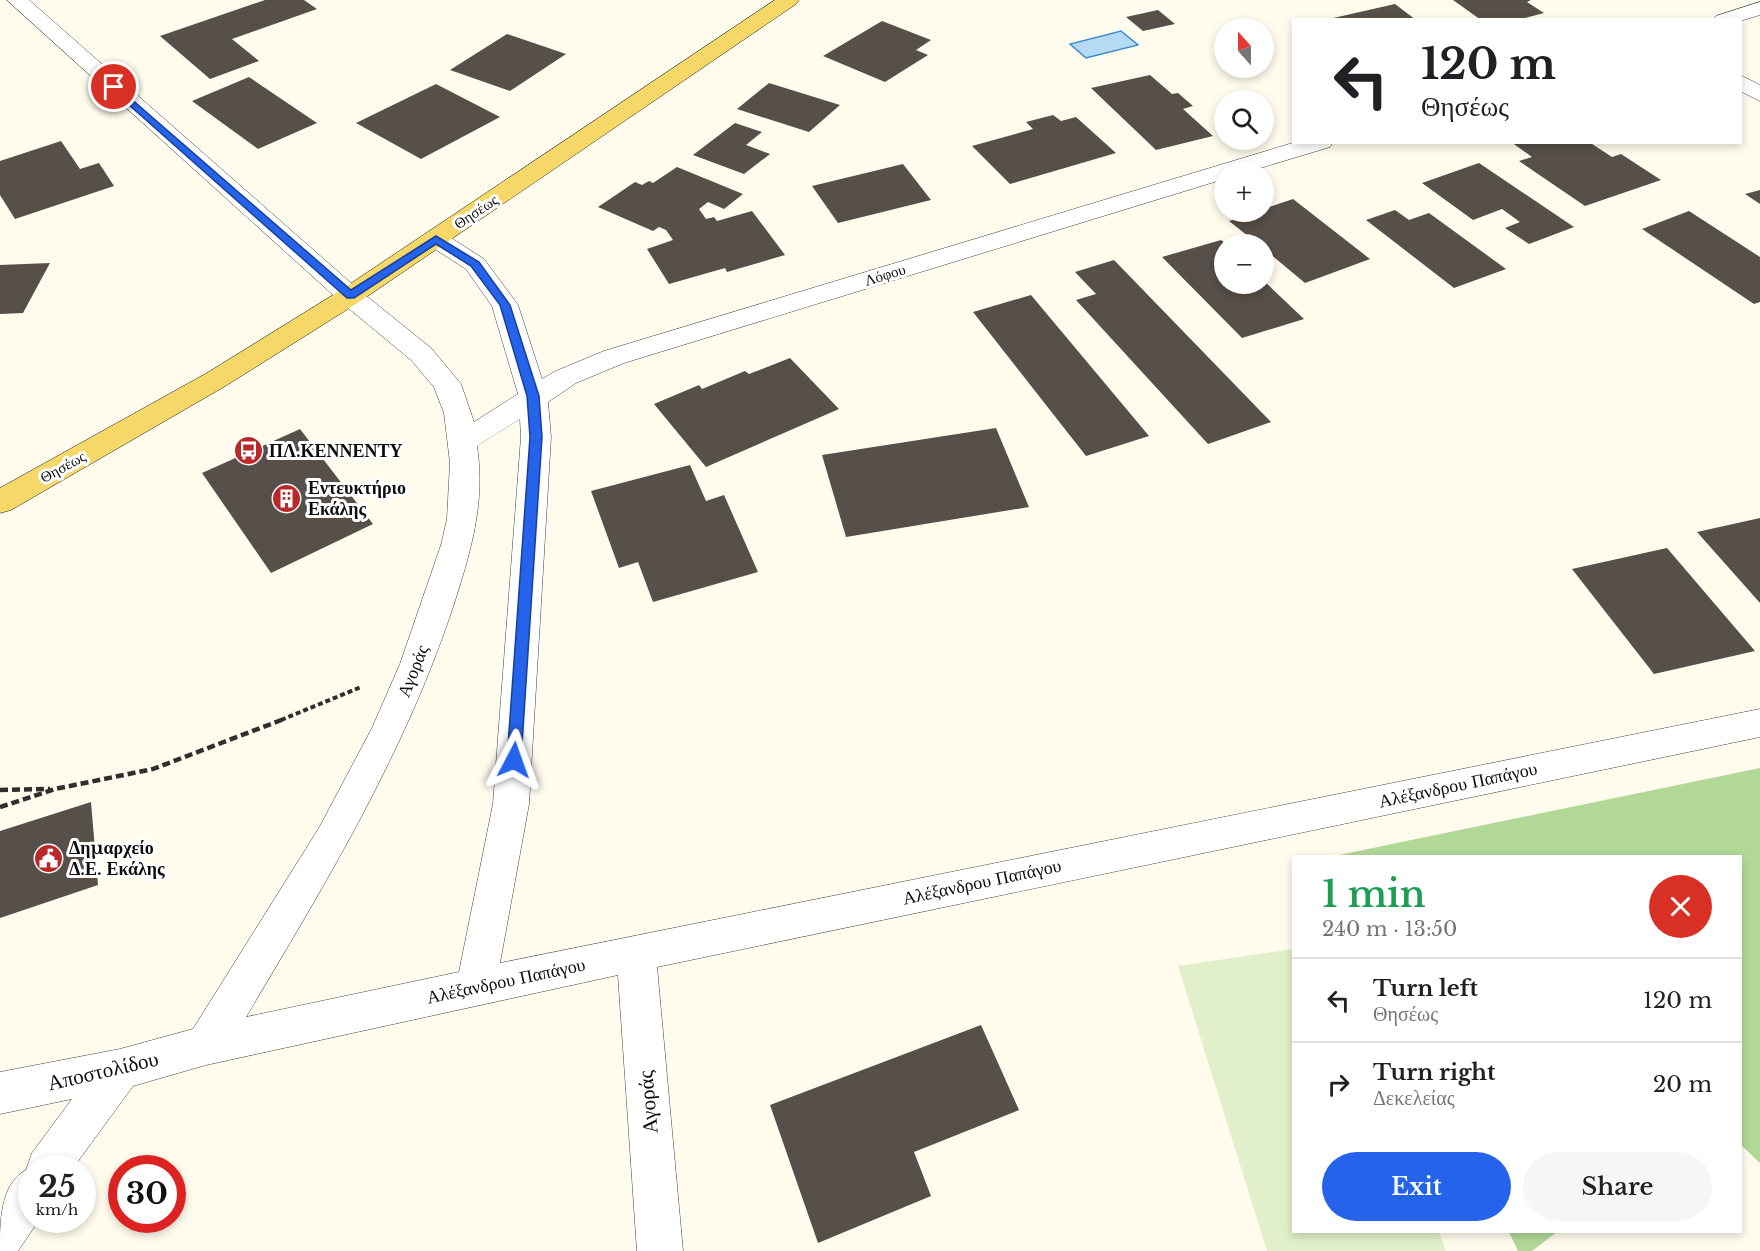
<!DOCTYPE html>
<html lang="en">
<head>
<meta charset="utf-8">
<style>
  :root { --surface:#fff; --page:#f6f6f6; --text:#202124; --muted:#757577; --line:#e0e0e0; --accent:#2563eb }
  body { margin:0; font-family:"Libre Baskerville",serif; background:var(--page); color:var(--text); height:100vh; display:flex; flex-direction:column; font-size:22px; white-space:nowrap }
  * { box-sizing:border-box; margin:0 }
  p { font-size:20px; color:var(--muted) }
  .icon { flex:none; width:33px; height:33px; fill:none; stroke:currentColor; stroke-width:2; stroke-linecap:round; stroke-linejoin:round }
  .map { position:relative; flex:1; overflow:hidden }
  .drawer { position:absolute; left:1292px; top:855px; width:450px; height:378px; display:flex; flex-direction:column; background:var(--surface); border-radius:0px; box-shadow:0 3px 9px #0003 }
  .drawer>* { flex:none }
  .guide { position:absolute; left:1292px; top:18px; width:450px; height:126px; border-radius:0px; box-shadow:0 3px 9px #0003; background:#fff; color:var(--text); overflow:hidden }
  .needle { width:39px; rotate:339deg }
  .controls { position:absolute; left:1214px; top:18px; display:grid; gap:12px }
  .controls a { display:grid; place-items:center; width:60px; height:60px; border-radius:50%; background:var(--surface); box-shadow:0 3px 9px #0003; font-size:30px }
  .speed { position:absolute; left:18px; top:1155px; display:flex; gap:12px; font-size:30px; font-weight:700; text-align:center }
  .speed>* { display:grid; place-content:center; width:78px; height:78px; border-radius:50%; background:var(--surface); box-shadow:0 3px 9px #0003; line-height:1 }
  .speed small { font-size:15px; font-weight:400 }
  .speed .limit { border:9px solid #d22; background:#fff; color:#111 }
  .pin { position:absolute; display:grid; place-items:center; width:51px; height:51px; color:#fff; margin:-26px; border:3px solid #fff; border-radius:50%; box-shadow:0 2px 6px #0007 }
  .me { position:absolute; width:66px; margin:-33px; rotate:4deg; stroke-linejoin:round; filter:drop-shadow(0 0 4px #0008) }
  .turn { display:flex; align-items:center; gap:21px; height:126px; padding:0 30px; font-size:27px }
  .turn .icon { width:78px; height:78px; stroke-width:2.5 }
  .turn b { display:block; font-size:42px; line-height:51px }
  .round { display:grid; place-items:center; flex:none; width:63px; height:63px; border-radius:32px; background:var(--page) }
  .summary { display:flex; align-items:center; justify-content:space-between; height:102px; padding:0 30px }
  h1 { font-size:36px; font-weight:600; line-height:45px; color:#1e9e55 }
  .primary-button { display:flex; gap:12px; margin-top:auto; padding:12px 30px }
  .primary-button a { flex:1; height:69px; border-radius:36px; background:var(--accent); color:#fff; font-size:24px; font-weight:600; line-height:69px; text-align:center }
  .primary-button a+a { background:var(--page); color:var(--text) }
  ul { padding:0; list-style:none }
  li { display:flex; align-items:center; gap:18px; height:84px; padding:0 30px; border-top:2px solid var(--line) }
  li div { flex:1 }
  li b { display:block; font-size:22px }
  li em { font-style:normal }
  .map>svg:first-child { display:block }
  .forest { fill:#b2d898 }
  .pitch { fill:#e1efca }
  .water { fill:#b4daf4; stroke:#3d8bc9; stroke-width:1.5 }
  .building { fill:#564f4a }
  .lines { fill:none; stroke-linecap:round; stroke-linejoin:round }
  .minor-casing { stroke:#404040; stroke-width:1 }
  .primary-casing { stroke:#1e1e1e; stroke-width:1 }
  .path-far1 { stroke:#2f2f2f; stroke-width:4; stroke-dasharray:5 3; stroke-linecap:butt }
  .path { stroke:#2f2f2f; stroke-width:4.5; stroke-dasharray:8 4; stroke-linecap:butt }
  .minor { fill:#fff; fill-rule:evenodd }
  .primary { fill:#f5d868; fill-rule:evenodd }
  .route { fill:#2563eb; stroke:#184099; stroke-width:1.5 }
  .labels { text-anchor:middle; stroke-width:6; stroke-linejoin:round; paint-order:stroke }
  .far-street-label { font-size:15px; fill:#0d0d0d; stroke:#fff }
  .poi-label { font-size:18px; font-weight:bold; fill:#0d0d0d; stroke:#fff; text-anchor:start }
  .street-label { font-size:18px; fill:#0d0d0d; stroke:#fff }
  .near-street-label { font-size:21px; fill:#0d0d0d; stroke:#fff }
</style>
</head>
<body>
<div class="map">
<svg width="1760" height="1251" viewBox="0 0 1760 1251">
  <rect width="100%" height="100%" fill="#fffcee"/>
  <g class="forest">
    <polygon points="1760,768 1760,1163 1740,1144 1740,856 1334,856"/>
    <polygon points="1509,1232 1557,1232 1532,1251 1518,1251"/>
  </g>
  <polygon class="pitch" points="1293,949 1293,1232 1439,1232 1446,1251 1267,1251 1178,966"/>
  <polygon class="water" points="1121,31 1138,45 1086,58 1070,44"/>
  <g class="building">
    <polygon points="265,0 304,0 317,9 232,39 259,61 210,79 160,36"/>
    <polygon points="1453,0 1531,0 1527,2 1544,13 1517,20 1481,20"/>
    <polygon points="1395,4 1416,20 1329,20 1329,19"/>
    <polygon points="1158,10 1175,24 1143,31 1126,17"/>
    <polygon points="882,21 931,40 916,50 928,55 885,82 823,56"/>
    <polygon points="507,34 566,54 510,91 450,70"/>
    <polygon points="1150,75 1172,94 1178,93 1193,106 1183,109 1213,136 1156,150 1091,88"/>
    <polygon points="249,77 317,123 258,149 192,101"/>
    <polygon points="769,83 840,105 809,132 737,109"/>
    <polygon points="436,84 500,117 421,159 356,123"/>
    <polygon points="1053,115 1061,121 1076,117 1116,153 1010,184 972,146 1033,129 1026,122"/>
    <polygon points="735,123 762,132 746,145 770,154 744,174 693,155"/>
    <polygon points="61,141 80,169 99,163 114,186 15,219 0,195 0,161"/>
    <polygon points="1511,142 1589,142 1612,157 1621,154 1661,180 1585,206 1519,161 1532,157"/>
    <polygon points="1479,163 1574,227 1529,244 1505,228 1520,222 1502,209 1473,220 1422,183"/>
    <polygon points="903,164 931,200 838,223 812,186"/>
    <polygon points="677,167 743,194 724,209 708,202 699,209 706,219 714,217 717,221 752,211 785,255 727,272 725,268 669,284 647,249 673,240 666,230 659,227 653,231 598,207 635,182 642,185 649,181 653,183"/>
    <polygon points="1760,190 1760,204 1745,194"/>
    <polygon points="1293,199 1370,259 1305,283 1263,248 1263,244 1258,244 1229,221 1263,212 1263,209"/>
    <polygon points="1395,210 1409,220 1429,213 1506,269 1454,288 1366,220"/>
    <polygon points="1689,211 1760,257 1760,302 1754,304 1642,229"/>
    <polygon points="1221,240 1226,244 1224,244 1224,284 1263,284 1263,280 1304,319 1242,338 1162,257"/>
    <polygon points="1114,260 1271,422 1208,444 1076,300 1096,294 1075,272"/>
    <polygon points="50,263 23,313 0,314 0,265"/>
    <polygon points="1031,295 1149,436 1086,456 973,312"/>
    <polygon points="790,358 839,409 706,467 654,404 699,385 702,389 745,371 749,374"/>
    <polygon points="996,428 1029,507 846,537 822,455"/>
    <polygon points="300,429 373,524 271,573 202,473"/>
    <polygon points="690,465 706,501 724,495 758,572 653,602 638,562 619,568 591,491"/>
    <polygon points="1760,518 1760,603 1697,532"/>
    <polygon points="1667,548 1755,651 1654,674 1572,569"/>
    <polygon points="91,802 98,885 0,918 0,831"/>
    <polygon points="981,1025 1019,1110 914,1152 931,1196 818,1243 770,1105"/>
  </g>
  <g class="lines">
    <defs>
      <g id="minor">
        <path d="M7,0H29L359,290L431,348L461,384L474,422L518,394L492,306L466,269L427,244L423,239L427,234L436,231L445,234L484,259L518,305L542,379L556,371L604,351L1296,142H1333L1330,147L1247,172H1224V179L624,363L576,383L548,402L551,437L529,804L500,963L1760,709V737L657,967L683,1251H637L618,975L206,1065L133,1086L73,1168H32V1220H39L18,1251H0C0,1222 0,1184 26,1170L32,1153L72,1099L0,1114V1072L120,1049L193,1029L319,828L372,728L400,664L441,545L447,519L450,463L444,413L434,387L411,360L341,302ZM520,419L521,437L493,804L459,972L246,1017C325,884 404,755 453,607C470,554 486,503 477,446Z"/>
        <polygon points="1760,2 1760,15 1740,21 1713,20 1716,16"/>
        <polygon points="1740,75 1760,85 1760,101 1740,91"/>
      </g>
      <polygon id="primary" points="775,0 799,0 796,4 359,302 227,385 11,510 0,513 0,488 207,373 341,290"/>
    </defs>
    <use href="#minor" class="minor-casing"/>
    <use href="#primary" class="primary-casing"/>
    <polyline class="path-far1" points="281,720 361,687"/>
    <g class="path">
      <polyline points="0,790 50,789"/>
      <polyline points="0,807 55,789 153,769 284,719"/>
    </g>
    <use href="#minor" class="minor"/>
    <use href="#primary" class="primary"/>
  </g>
  <polygon class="route" points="114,84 351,290 436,236 479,262 510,305 539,396 542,437 521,760 519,765 509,765 507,760 530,437 527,396 500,305 471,266 436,244 354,298 347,298 111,89 111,85"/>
  <defs>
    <symbol id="bus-disc" viewBox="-11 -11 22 22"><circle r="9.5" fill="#b9292a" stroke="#fff"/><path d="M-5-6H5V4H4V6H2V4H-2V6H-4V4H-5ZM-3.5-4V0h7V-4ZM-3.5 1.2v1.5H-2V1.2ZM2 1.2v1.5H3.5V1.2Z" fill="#fff"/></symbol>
    <symbol id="building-disc" viewBox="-11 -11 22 22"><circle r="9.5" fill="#b9292a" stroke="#fff"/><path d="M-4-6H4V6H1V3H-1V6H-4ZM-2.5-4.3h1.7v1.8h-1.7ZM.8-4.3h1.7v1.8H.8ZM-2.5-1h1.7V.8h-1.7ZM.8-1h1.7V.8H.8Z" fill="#fff"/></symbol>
    <symbol id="civic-disc" viewBox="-11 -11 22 22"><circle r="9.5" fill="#b9292a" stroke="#fff"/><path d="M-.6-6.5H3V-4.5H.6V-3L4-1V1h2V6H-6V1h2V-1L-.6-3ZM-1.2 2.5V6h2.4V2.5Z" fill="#fff"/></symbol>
  </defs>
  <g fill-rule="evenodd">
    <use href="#bus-disc" x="232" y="434" width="33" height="33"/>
    <use href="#building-disc" x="270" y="482" width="33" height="33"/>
    <use href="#civic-disc" x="32" y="842" width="33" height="33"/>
  </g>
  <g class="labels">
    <g class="far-street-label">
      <text transform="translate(476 212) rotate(-34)" y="5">Θησέως</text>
      <text transform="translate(885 275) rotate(-17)" y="5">Λόφου</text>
      <text transform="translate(63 467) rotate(-29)" y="5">Θησέως</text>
    </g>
    <g class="poi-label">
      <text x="269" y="457">ΠΛ.ΚΕΝΝΕΝΤΥ</text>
      <text x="308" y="494">Εντευκτήριο<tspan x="308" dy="21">Εκάλης</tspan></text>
      <text x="69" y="854">Δημαρχείο<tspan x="69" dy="21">Δ.Ε. Εκάλης</tspan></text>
    </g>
    <g class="street-label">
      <text transform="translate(413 671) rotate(-68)" y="6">Αγοράς</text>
      <text transform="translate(1458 785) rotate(-12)" y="6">Αλέξανδρου Παπάγου</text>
      <text transform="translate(982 882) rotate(-12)" y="6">Αλέξανδρου Παπάγου</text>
      <text transform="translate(506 981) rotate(-12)" y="6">Αλέξανδρου Παπάγου</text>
    </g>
    <g class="near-street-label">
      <text transform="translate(103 1071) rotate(-13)" y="7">Αποστολίδου</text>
      <text transform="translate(648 1102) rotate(-95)" y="7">Αγοράς</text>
    </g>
  </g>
</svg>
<div class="controls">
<a><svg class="needle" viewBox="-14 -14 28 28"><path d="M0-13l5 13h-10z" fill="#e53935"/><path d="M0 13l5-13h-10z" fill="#757577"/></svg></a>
<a><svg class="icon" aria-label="search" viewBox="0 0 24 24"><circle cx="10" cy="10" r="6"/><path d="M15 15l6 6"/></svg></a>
<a>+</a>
<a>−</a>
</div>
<div class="speed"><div>25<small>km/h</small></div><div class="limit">30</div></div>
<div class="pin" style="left:114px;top:87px;background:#d93025"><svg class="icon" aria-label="arrive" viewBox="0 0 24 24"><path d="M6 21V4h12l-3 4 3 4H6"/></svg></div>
<svg class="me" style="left:514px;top:760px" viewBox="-20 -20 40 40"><path d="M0-17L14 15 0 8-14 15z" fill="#2563eb" stroke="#fff" stroke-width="4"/></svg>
<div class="guide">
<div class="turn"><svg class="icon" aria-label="left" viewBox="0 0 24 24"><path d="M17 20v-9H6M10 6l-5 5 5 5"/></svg><div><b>120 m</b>Θησέως</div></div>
</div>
<section class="drawer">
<div class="summary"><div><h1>1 min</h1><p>240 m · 13:50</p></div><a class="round" style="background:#d93025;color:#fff"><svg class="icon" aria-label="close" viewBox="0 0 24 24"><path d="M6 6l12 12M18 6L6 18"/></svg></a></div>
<ul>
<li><svg class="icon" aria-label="left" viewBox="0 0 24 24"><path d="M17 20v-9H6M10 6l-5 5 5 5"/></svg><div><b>Turn left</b><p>Θησέως</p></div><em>120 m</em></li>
<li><svg class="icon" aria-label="right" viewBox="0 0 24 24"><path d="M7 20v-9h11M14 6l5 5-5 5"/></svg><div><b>Turn right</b><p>Δεκελείας</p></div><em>20 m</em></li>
</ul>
<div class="primary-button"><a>Exit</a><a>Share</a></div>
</section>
</div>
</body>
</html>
